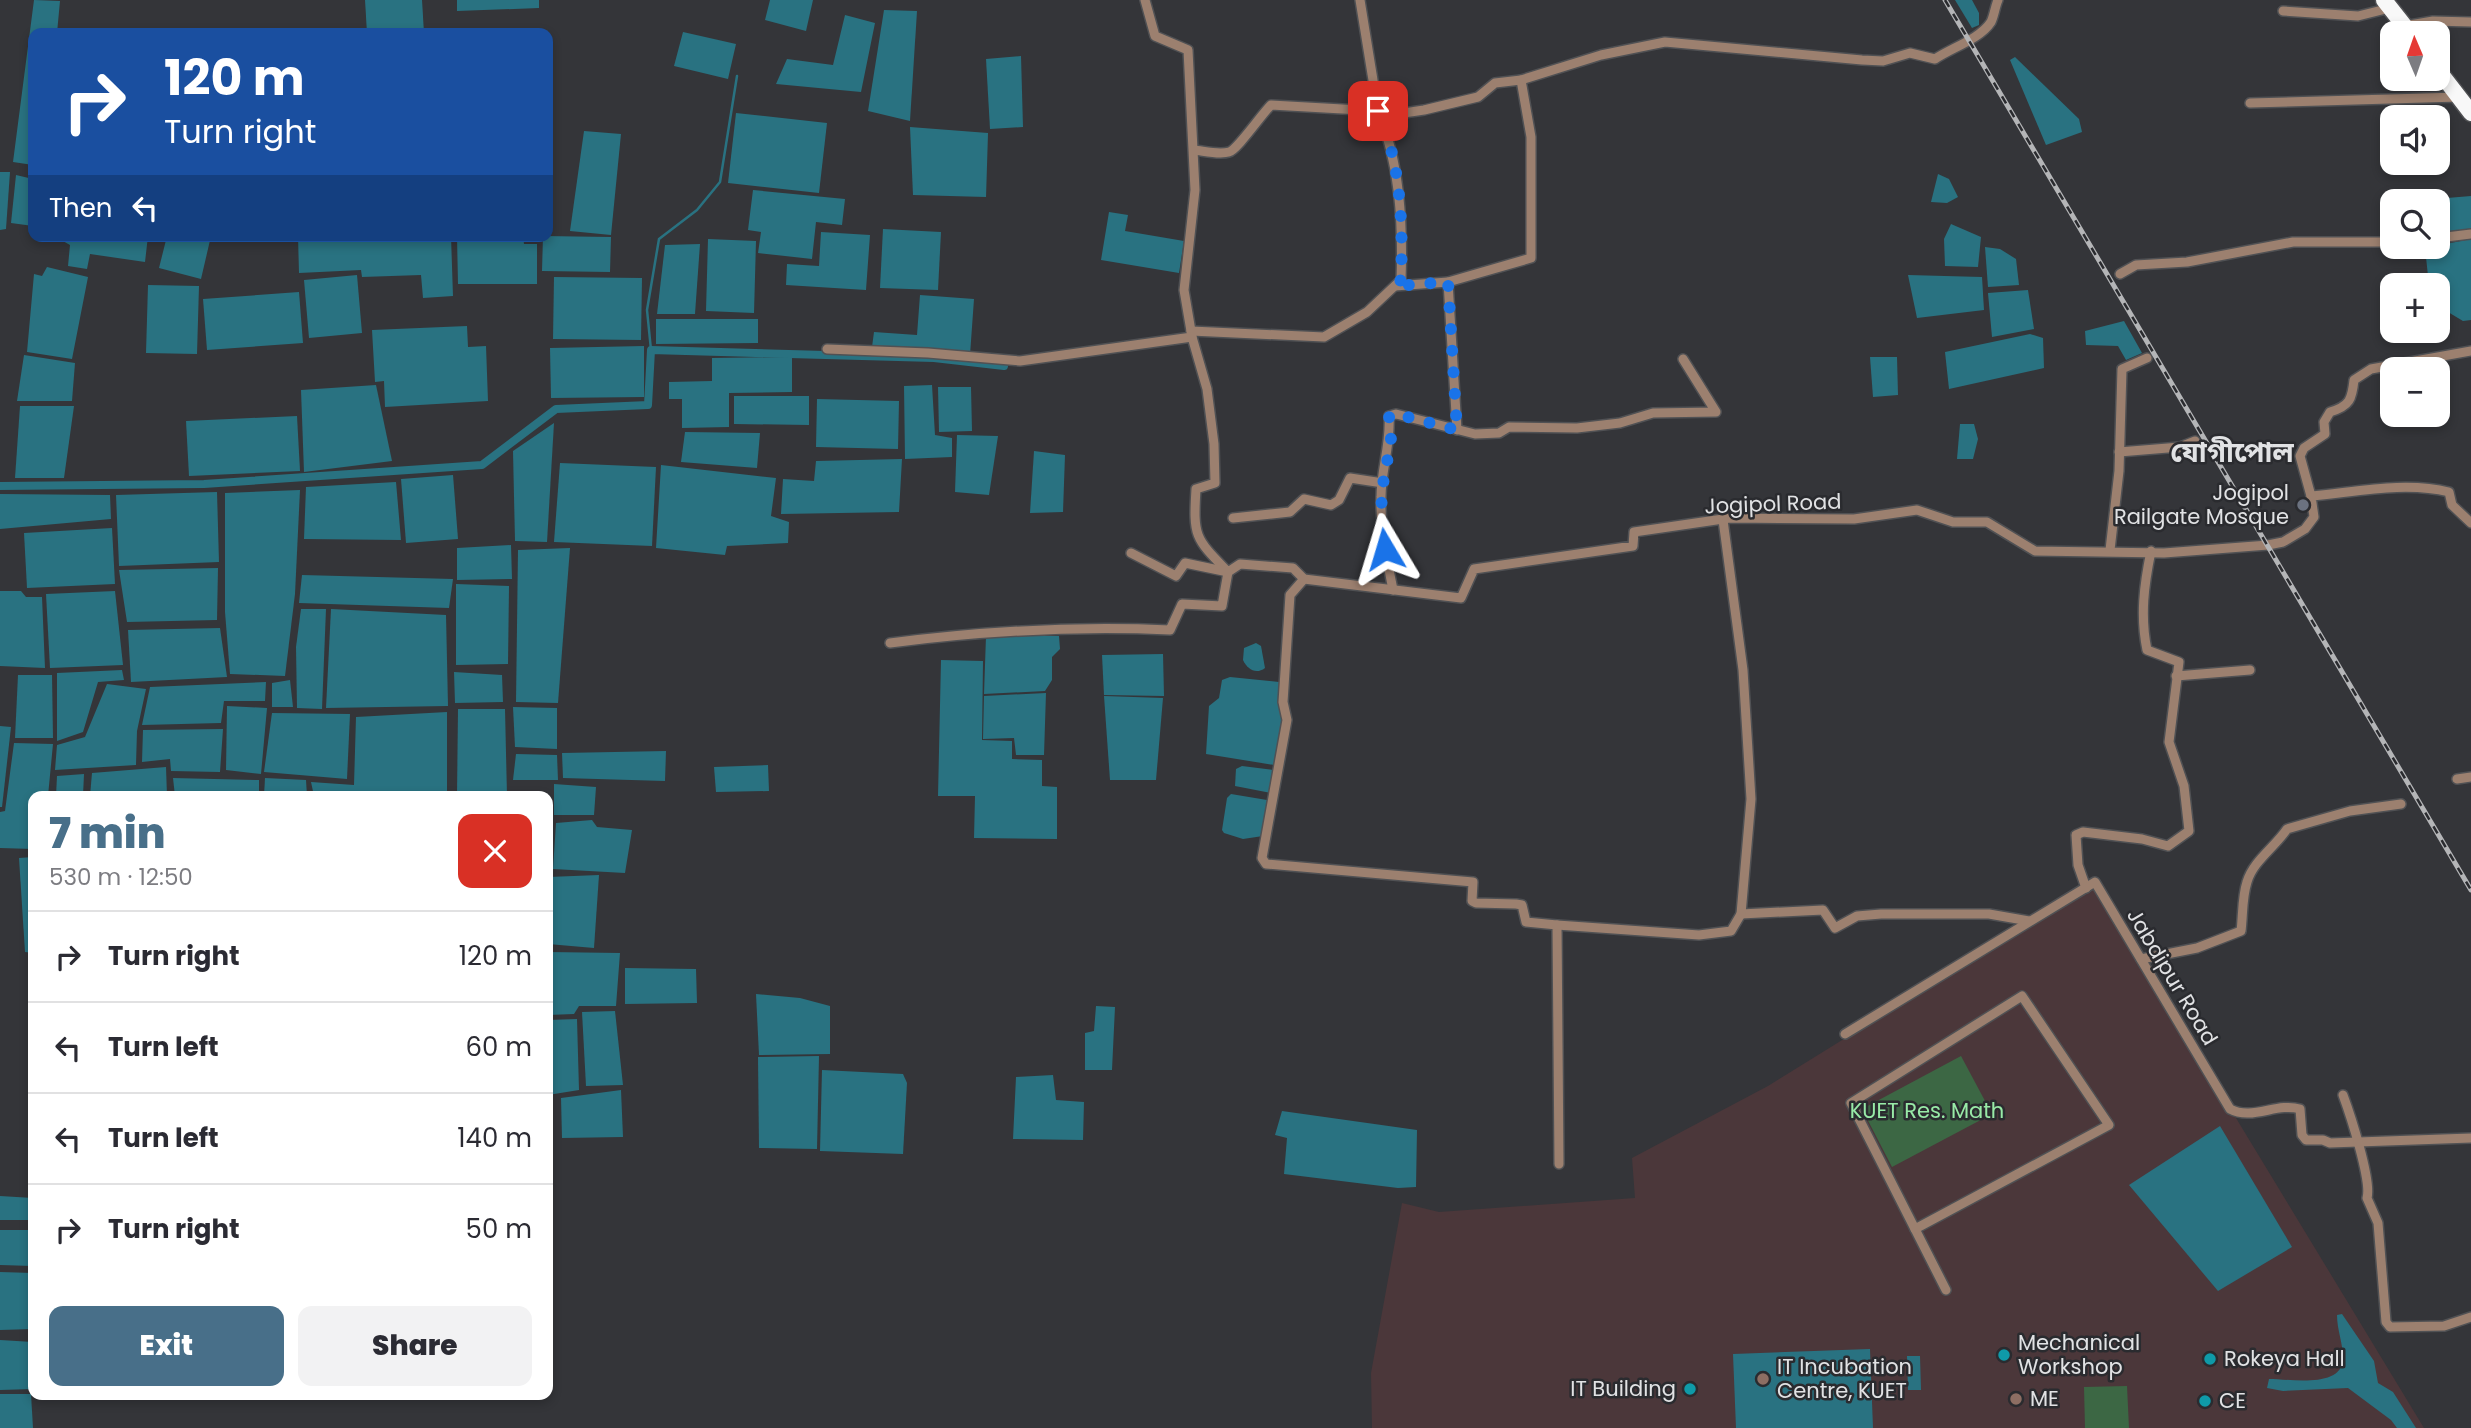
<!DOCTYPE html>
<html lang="en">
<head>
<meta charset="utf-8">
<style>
  :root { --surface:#fff; --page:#f2f2f3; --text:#2b2b33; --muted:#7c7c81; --line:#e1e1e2; --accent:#486f89 }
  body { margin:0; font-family:Poppins,"Noto Sans Bengali",sans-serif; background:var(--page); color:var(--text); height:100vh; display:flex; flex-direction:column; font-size:26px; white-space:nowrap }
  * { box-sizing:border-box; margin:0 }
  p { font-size:23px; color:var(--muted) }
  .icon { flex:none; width:38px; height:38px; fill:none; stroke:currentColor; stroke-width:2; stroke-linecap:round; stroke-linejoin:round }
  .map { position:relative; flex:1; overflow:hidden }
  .side { position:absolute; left:28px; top:791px; width:525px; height:609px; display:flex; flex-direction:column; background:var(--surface); border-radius:14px; box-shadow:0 4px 10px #0003 }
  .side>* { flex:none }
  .hud { position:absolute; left:28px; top:28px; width:525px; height:214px; border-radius:14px; box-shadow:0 4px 10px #0003; background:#1a4fa0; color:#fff; overflow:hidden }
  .needle { width:46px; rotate:358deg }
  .fabs { position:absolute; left:2380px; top:21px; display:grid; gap:14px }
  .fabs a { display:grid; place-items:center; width:70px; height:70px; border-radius:14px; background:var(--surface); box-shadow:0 4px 10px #0003; font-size:35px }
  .pin { position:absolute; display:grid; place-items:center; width:60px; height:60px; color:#fff; margin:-30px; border-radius:14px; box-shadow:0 4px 10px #0006 }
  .me { position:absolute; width:77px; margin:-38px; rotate:353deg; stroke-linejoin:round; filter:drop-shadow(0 0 5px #0008) }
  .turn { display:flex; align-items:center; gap:24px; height:147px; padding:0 21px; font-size:32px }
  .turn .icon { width:91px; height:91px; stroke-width:2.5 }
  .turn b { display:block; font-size:49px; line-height:60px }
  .then { display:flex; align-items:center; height:66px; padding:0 21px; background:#0003; gap:14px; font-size:26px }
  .round { display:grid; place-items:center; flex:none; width:74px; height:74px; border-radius:14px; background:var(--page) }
  .summary { display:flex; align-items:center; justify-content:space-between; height:119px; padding:0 21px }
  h1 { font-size:42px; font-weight:800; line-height:52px; color:var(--accent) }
  .button { display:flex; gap:14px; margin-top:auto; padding:14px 21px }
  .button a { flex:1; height:80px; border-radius:14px; background:var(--accent); color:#fff; font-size:28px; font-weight:800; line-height:80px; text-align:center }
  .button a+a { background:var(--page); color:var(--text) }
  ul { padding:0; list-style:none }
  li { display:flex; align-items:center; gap:21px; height:91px; padding:0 21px; border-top:2px solid var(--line) }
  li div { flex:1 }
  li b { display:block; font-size:26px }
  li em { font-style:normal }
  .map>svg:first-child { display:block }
  .education { fill:#4b373a }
  .green { fill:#3c6744 }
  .water { fill:#297281 }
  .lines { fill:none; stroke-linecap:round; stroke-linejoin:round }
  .stream { stroke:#297281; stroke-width:2.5 }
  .canal { stroke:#297281; stroke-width:8 }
  .street-casing { stroke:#505154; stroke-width:12 }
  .highway-casing { stroke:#505154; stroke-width:19 }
  .street { stroke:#9c806f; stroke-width:9 }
  .highway { stroke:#f8f8f8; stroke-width:16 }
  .rail-casing { stroke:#b4b5b7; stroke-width:5 }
  .rail { stroke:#2a2b2f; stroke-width:2.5; stroke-dasharray:8; stroke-linecap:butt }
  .route { stroke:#1a73e8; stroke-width:12; stroke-dasharray:0 21.6 }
  .worship-dot { fill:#6b7280; stroke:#2a2b2f; stroke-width:2.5 }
  .culture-dot { fill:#0f9aa8; stroke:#2a2b2f; stroke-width:2.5 }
  .education-dot { fill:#8d6e63; stroke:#2a2b2f; stroke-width:2.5 }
  .labels { text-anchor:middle; stroke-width:5; stroke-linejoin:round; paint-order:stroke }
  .poi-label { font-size:21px; fill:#e1e2e4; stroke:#2a2b2f; text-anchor:start }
  .street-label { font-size:21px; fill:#e1e2e4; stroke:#2a2b2f }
  .park-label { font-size:21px; fill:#98eaa7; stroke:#2a2b2f }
  .district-label { font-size:28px; font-weight:bold; fill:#e1e2e4; stroke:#2a2b2f }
</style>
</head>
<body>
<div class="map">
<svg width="2471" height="1428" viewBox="0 0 2471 1428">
  <rect width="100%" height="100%" fill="#343539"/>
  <polygon class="education" points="2094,884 2424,1428 1372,1428 1371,1373 1402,1203 1439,1212 1635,1198 1632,1158 1768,1086"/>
  <g class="green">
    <polygon points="1961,1056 1992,1114 1892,1167 1862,1109"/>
    <polygon points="2127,1386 2129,1428 2085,1428 2084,1387"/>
  </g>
  <g class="water">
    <polygon points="34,0 60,1 57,33 33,33 33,165 13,162"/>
    <polygon points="365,0 422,0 424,33 367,33"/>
    <polygon points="457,0 539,0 539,8 457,11"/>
    <polygon points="770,0 813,0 806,31 765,20"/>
    <polygon points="1955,0 1972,0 1979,13 1979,25 1972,28"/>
    <polygon points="884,10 917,11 910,121 868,111"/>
    <polygon points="845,15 875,23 861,92 776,84 787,59 833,65"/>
    <polygon points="683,32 736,44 728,79 674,66"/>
    <polygon points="1021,56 1023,127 990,129 986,59"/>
    <polygon points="2015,57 2079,119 2082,132 2046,145 2010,60"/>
    <polygon points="736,113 827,123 819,193 728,183"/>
    <polygon points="910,127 988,133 986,197 913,195"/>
    <polygon points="584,131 621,134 611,235 570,231"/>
    <polygon points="0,172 10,172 6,229 0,230"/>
    <polygon points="1938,174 1949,179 1958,197 1947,203 1931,202"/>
    <polygon points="16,175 33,179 33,226 11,223"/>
    <polygon points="753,190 845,199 842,225 816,222 812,259 758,253 761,232 748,230"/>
    <polygon points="2471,196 2471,230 2438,235 2438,206 2447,198"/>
    <polygon points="1109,212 1128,215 1125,231 1184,241 1179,273 1101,260"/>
    <polygon points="1951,224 1981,237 1978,267 1945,266 1944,239"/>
    <polygon points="883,229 941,232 938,290 880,288"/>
    <polygon points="821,232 870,235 866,290 786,285 787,264 819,266"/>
    <polygon points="54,236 148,236 145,262 90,254 87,269 68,266 70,245"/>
    <polygon points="167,236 211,236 201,279 159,268"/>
    <polygon points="298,236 451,236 453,296 423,298 421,275 362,277 361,270 299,273"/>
    <polygon points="457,236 523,236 524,244 537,244 537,284 458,284"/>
    <polygon points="543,236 611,237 610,272 542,271"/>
    <polygon points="708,239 756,241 754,313 706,311"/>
    <polygon points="2471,239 2471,320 2463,321 2438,306 2438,285 2429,285 2425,248"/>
    <polygon points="700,244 695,314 657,314 665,245"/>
    <polygon points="1985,247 2000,249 2016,259 2019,285 1988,287"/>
    <polygon points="47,267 88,277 72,359 27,352 34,274 42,276"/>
    <polygon points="357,275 362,333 309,338 304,280"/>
    <polygon points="1908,275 1982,277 1984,310 1917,318"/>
    <polygon points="554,277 642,278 641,340 553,339"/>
    <polygon points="148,285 199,286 197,354 146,353"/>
    <polygon points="2028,290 2034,329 1992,337 1988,293"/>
    <polygon points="299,292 303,343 207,350 203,299"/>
    <polygon points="920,295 974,299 970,355 872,347 874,332 917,335"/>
    <polygon points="656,319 758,319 758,343 656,344"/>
    <polygon points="2124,321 2142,353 2126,360 2118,346 2086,345 2085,331"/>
    <polygon points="467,326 468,347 486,346 488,401 385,407 384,381 375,382 372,330"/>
    <polygon points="2030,334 2043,338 2044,368 1949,389 1945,352"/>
    <polygon points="644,346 644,397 551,398 550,348"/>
    <polygon points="24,355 75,363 72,401 17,401"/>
    <polygon points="792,357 792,392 729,393 729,427 682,428 682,399 669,399 669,382 712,381 712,358"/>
    <polygon points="1870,357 1897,357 1898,395 1873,397"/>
    <polygon points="376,385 392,461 304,472 301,390"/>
    <polygon points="932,385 935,435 952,438 952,457 905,459 904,386"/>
    <polygon points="938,387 971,387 972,431 939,432"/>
    <polygon points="734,396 809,396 809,425 734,424"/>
    <polygon points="817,399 899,401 898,449 816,447"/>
    <polygon points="20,406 74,406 64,478 15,478"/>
    <polygon points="297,416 300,471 189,476 186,421"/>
    <polygon points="554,423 547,542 515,541 513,451"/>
    <polygon points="1960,424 1974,424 1978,439 1973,459 1957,459"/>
    <polygon points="685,432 760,433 757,468 681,462"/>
    <polygon points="957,435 998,436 989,495 955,492"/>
    <polygon points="1034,451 1065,455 1063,512 1030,513"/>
    <polygon points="902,459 899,512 781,514 783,479 814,481 816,461"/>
    <polygon points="560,463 656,467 652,546 554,542"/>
    <polygon points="661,465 776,478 771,516 789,522 788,543 727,546 725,555 656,548"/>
    <polygon points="453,475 458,539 406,543 401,479"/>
    <polygon points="396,482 401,540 304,539 306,487"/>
    <polygon points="300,490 295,594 285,676 230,674 225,612 225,493"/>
    <polygon points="217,492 219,562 119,566 116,495"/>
    <polygon points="0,494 110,495 111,519 0,529"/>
    <polygon points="112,528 115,584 27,588 24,533"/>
    <polygon points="511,545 512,579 457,580 457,548"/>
    <polygon points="570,548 558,703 516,702 518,550"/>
    <polygon points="218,568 217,620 127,622 119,570"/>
    <polygon points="302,575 453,579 449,608 299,603"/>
    <polygon points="456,584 509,586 508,664 456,665"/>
    <polygon points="0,591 21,591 26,597 42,597 45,668 0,666"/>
    <polygon points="115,591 123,665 50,668 46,594"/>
    <polygon points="301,609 326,609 322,709 297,708 296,647"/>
    <polygon points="331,609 446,615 448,706 326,708"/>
    <polygon points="220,628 227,677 131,682 128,630"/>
    <polygon points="986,636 1059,636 1060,649 1052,657 1052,680 1045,691 984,694"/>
    <path d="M1256,643L1261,646L1265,668C1256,675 1247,669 1243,660L1244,648Z"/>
    <polygon points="1163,654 1164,696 1104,695 1102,655"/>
    <polygon points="941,660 983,661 982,740 1012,741 1012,759 1042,760 1042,786 1057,787 1057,839 974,838 975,796 938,796"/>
    <polygon points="122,670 124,680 98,682 83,732 57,741 57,673"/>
    <polygon points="454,672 502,675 503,702 455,703"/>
    <polygon points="18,675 52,675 53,738 15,738"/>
    <polygon points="1230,677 1279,682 1285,722 1277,763 1274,765 1206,754 1209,706 1219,698 1222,680"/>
    <polygon points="290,680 293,707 272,707 272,683"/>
    <polygon points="266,682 265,701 224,701 221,723 142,725 150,687"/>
    <polygon points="107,684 146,689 137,731 136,765 55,770 57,745 85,737"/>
    <polygon points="1046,693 1044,755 1016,755 1014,738 983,739 984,696"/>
    <polygon points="1104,696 1163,698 1156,780 1110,780"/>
    <polygon points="227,706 267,708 261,774 226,770"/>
    <polygon points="513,707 557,708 557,749 515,747"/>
    <polygon points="458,709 505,709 507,796 457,796"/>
    <polygon points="447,712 447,796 314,796 311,782 354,785 356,717"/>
    <polygon points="272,713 350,714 347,779 264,772"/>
    <polygon points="0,726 11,727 2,807 0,807"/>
    <polygon points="223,729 220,772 171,771 170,759 142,762 143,730"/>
    <polygon points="14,743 53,744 48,796 33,796 33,849 0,848 0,812 5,811"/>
    <polygon points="666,751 665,781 563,778 562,753"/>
    <polygon points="516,754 557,755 558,780 513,780"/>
    <polygon points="768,765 769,791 716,792 714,767"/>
    <polygon points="1242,766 1273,770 1271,793 1235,786 1236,769"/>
    <polygon points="166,767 167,796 90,796 92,773"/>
    <polygon points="84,774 83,796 56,796 57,776"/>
    <polygon points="173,778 259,780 259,796 175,796"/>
    <polygon points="265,778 306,780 307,796 264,796"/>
    <polygon points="554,784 596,787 594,815 554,815"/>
    <polygon points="1231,794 1267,800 1263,836 1243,839 1224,833 1222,830 1227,798"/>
    <polygon points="592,820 597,827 632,830 625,873 553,869 556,823"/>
    <polygon points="33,857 33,953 25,952 19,858"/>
    <polygon points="599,875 594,948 548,944 548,877"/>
    <polygon points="548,952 620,953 616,1006 579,1006 574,1014 548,1015"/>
    <polygon points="625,968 696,969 697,1003 625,1004"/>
    <polygon points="756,994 800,998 830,1006 830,1054 759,1055"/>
    <polygon points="1096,1006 1115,1007 1112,1070 1085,1070 1085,1033 1094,1031"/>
    <polygon points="615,1011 623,1085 586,1086 582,1012"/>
    <polygon points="577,1019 579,1090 548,1095 548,1020"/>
    <polygon points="819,1056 817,1149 759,1148 758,1057"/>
    <polygon points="822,1070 903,1074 907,1083 903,1154 820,1151"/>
    <polygon points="1053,1075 1056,1100 1084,1102 1083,1140 1013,1139 1016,1077"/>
    <polygon points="621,1090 623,1137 562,1138 561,1098"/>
    <polygon points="1282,1111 1417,1130 1416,1187 1398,1188 1284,1174 1287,1138 1275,1135"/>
    <polygon points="2220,1126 2292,1247 2218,1291 2129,1185"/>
    <polygon points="0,1196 33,1198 33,1220 0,1220"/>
    <polygon points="0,1230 33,1230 33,1266 0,1265"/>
    <polygon points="0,1272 33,1273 33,1329 0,1330"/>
    <path d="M2342,1314L2374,1361L2378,1383L2393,1392L2416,1428H2397L2391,1420L2348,1388L2283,1391L2267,1388L2269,1379C2290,1379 2343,1389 2343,1358C2343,1343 2337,1330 2337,1315Z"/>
    <polygon points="0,1340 33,1342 33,1389 0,1390"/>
    <polygon points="1870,1349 1873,1428 1736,1428 1733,1354"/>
    <polygon points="1907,1356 1920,1356 1921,1390 1908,1390"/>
    <polygon points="0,1394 31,1394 33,1428 0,1428"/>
  </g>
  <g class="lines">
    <polyline class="stream" points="651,350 647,310 659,239 697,210 720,182 737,76"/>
    <polyline class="canal" points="0,486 204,484 482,465 556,409 648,405 651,350 934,358 1004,366"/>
    <defs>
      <g id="street">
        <path d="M1145,0L1155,36L1188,50L1195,190L1184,290L1192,337L1207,389L1214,444L1215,483L1196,489C1193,537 1195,538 1228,572L1240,564L1293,568L1304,579L1461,598L1474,569L1633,546L1634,532L1730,518L1854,519L1917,510L1953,522H1987L2035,551L2164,553L2268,545L2283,542L2305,529L2314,517L2311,496C2356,492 2405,481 2449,492L2452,505L2471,523"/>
        <path d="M1360,0L1378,111L1397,114L1424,110L1478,97L1495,83L1521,80L1601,55L1665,42L1862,60L1883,61L1910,53L1935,59C1951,48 1980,39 1991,22C1994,16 1995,7 1998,0"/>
        <polyline points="2283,11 2358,16 2390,8"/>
        <polyline points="2404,26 2433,21 2471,22"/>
        <polyline points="2250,103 2459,97"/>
        <polyline points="2438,238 2471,234"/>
        <polyline points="2120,274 2136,265 2187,262 2293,242 2392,242"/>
        <polyline points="1448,282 1531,258 1531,137 1521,80"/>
        <polyline points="1395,286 1448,282 1457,430"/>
        <path d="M1191,331L1324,337L1367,312L1401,280C1403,223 1400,163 1378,111L1271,105C1261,115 1237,150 1229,152C1219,155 1204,151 1194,150"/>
        <polyline points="827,349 928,353 1020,361 1192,337"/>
        <polyline points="2119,452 2180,447 2195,441"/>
        <path d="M2311,496L2300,456L2304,448L2325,434L2324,422L2330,412C2350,406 2352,399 2354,380L2371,369L2471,351"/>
        <polyline points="1233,518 1290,512 1304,499 1331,505 1339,500 1350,478 1383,483"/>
        <polyline points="1723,520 1743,670 1751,799 1741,914 1823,910 1835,928 1857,916 1881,914 1989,914 2029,921"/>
        <polyline points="2110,550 2119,471 2122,369 2147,358"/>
        <polyline points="1304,579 1290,595 1283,702 1287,720 1262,858 1266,864 1473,882 1472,901 1476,903 1516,904 1522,905 1526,922 1557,925 1559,1164"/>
        <path d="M1393,590C1387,559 1380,529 1381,497C1381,470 1391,444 1389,416L1396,414L1475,434L1499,433L1509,427L1577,428L1620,423L1653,413L1716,412L1683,359"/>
        <path d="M890,643C982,631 1077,626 1170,630L1182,604L1222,606L1228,572L1185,563L1176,576L1131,553"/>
        <polyline points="2176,676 2250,670"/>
        <polyline points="2457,779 2471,777"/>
        <path d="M2086,888L2078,865L2076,835L2083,832L2142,839L2168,846L2189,831L2184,786L2169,742L2179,662L2147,650C2140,616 2144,585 2151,551"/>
        <polyline points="1557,925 1699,935 1731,931 1741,914"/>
        <path d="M2141,959L2197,948L2241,931C2243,915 2242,897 2247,882C2253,861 2275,847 2287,829L2350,811L2401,804"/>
        <polygon points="2022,996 2109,1125 1915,1229 1851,1103"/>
        <path d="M1845,1034L2095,882L2230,1109C2252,1121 2277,1102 2300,1109L2302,1135L2306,1140H2323L2330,1143L2471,1138"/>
        <path d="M2343,1095C2350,1114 2372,1181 2367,1198L2378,1223L2386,1322L2390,1327L2444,1326L2471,1317"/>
        <polyline points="1915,1229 1946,1290"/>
      </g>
      <g id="highway">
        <polyline points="2384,0 2410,33"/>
        <polyline points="2438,70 2471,113"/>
      </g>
    </defs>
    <use href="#street" class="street-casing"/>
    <use href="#highway" class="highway-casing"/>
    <use href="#street" class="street"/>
    <use href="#highway" class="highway"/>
    <defs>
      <polyline id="rail" points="1945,0 2471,890"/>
    </defs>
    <use href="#rail" class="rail-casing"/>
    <use href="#rail" class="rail"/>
  </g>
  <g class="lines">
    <path class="route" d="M1378,111C1401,163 1403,223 1401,280L1395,286L1448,282L1457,430L1396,414L1389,416L1391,440L1381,495L1385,549"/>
  </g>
  <circle class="worship-dot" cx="2303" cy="505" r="7"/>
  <g class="culture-dot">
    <circle cx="2004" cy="1355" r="7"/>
    <circle cx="2210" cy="1359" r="7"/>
    <circle cx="1690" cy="1389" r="7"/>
    <circle cx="2205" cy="1401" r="7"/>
  </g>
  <g class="education-dot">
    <circle cx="1763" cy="1379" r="7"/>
    <circle cx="2016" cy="1399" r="7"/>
  </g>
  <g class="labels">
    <g class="poi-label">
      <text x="2289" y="500" text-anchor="end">Jogipol<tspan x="2289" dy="24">Railgate Mosque</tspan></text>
      <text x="2018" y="1350">Mechanical<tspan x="2018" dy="24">Workshop</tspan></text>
      <text x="2224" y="1366">Rokeya Hall</text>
      <text x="1777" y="1374">IT Incubation<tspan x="1777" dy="24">Centre, KUET</tspan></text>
      <text x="1676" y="1396" text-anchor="end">IT Building</text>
      <text x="2030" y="1406">ME</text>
      <text x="2219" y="1408">CE</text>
    </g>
    <g class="street-label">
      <text transform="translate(1773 504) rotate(-2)" y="7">Jogipol Road</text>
      <text transform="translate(2172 977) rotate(59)" y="7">Jabdipur Road</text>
    </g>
    <g class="park-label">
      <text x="1927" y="1118">KUET Res. Math</text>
    </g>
    <g class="district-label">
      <text x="2232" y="462">যোগীপোল</text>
    </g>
  </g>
</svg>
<div class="fabs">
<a><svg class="needle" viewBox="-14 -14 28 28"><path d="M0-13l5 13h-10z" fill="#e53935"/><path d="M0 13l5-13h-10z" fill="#7c7c81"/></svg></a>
<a><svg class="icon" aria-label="sound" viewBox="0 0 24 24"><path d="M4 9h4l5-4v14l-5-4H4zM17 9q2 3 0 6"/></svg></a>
<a><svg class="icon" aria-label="search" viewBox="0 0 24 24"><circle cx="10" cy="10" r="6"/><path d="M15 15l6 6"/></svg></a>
<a>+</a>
<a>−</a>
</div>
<div class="pin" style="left:1378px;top:111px;background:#d93025"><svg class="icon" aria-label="arrive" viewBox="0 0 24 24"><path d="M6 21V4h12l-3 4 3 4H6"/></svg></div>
<svg class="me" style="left:1385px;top:549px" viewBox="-20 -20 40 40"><path d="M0-17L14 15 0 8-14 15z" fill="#1a73e8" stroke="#fff" stroke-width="4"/></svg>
<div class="hud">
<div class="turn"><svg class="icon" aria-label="right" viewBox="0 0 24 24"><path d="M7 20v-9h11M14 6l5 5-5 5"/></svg><div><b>120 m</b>Turn right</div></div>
<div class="then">Then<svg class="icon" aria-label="left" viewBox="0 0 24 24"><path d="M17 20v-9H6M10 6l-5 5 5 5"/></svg></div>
</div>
<section class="side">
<div class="summary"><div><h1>7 min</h1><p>530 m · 12:50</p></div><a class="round" style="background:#d93025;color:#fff"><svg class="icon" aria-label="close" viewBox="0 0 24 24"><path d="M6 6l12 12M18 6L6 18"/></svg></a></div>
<ul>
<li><svg class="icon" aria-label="right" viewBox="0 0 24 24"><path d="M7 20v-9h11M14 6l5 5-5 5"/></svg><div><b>Turn right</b></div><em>120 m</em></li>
<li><svg class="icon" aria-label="left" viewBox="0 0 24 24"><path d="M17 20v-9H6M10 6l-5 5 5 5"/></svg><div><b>Turn left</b></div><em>60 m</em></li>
<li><svg class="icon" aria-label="left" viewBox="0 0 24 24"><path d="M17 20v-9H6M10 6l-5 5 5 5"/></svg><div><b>Turn left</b></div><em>140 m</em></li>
<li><svg class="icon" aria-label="right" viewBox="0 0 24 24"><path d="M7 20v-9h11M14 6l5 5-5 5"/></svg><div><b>Turn right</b></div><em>50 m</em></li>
</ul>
<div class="button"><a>Exit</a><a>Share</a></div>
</section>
</div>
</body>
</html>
